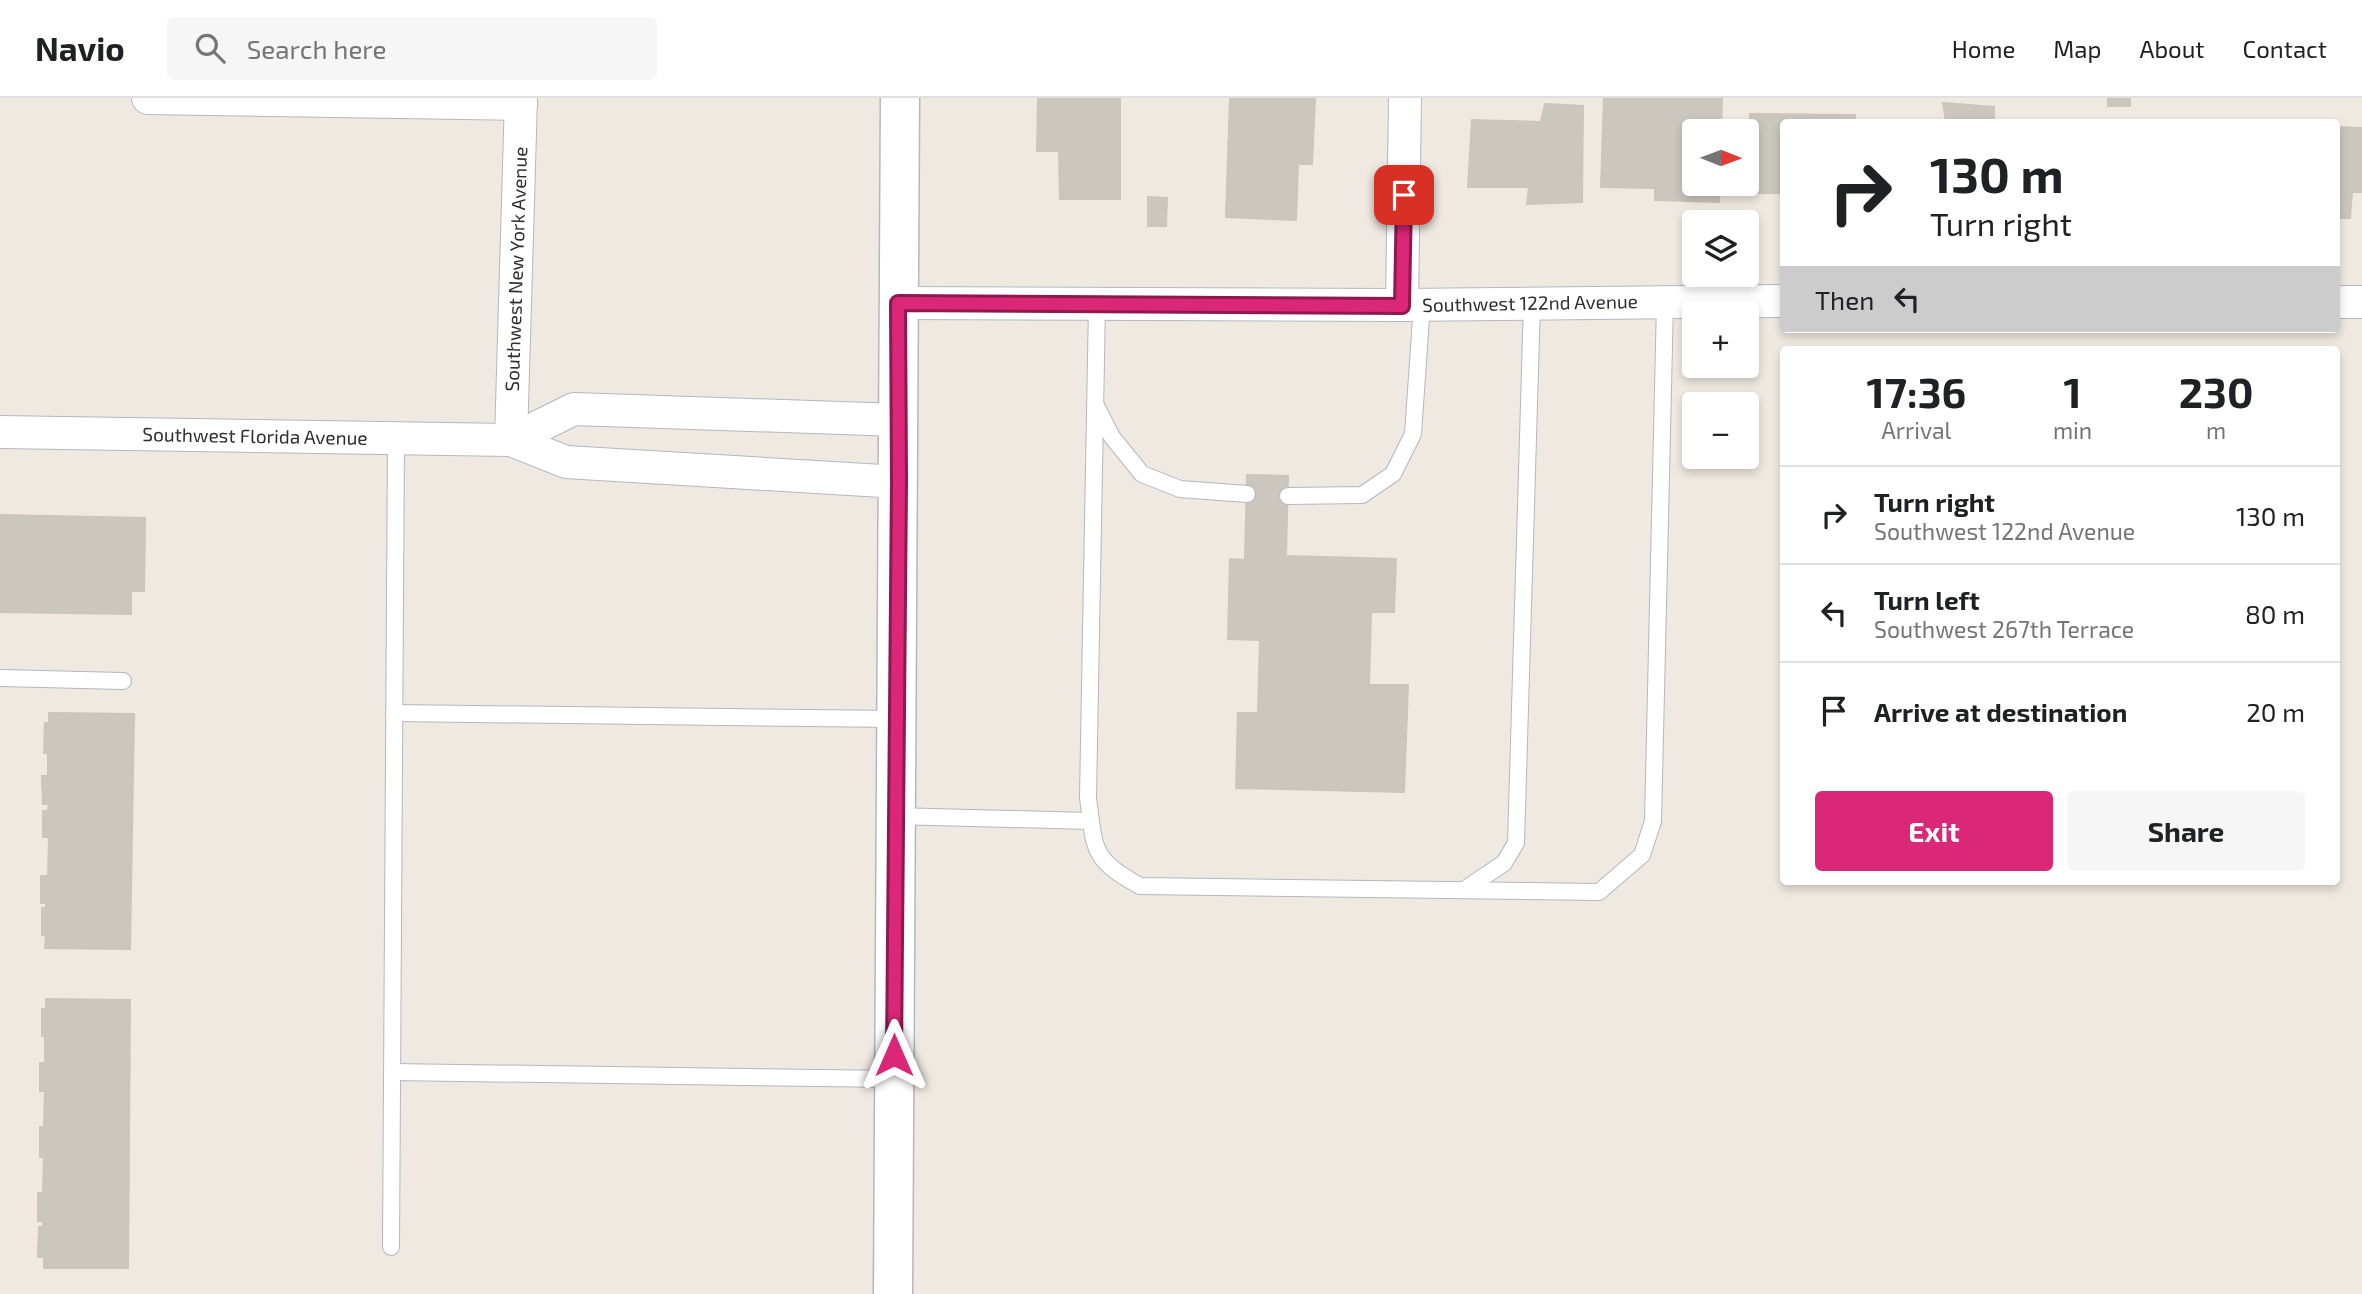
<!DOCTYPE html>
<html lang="en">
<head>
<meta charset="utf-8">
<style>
  :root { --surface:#fff; --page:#f6f6f6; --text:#202124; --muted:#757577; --line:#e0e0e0; --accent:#db2777 }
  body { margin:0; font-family:"Exo 2",sans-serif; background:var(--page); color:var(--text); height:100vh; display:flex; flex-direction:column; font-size:26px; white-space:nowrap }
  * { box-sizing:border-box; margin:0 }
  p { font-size:23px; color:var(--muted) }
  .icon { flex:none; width:38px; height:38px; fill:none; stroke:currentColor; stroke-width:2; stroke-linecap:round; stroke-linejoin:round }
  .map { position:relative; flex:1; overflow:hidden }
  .details { position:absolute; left:1780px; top:248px; width:560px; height:539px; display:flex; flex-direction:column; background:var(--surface); border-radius:7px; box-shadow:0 4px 10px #0003 }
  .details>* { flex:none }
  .guide { position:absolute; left:1780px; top:21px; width:560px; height:214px; border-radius:7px; box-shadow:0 4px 10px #0003; background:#fff; color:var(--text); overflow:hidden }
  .needle { width:46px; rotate:91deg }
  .controls { position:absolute; left:1682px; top:21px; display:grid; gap:14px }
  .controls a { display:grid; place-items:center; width:77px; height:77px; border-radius:7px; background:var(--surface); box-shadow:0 4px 10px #0003; font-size:35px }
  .pin { position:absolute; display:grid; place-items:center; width:60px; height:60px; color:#fff; margin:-30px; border-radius:14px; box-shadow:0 4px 10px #0006 }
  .me { position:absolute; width:77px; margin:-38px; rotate:0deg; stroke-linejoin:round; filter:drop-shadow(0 0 5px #0008) }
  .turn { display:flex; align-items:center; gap:24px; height:147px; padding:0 35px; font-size:32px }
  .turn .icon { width:91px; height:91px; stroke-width:2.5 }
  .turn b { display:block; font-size:49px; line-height:60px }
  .then { display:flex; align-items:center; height:66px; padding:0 35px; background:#0003; gap:14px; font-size:26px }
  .eta { display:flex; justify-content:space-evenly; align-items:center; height:119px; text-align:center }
  .eta b { font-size:42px; font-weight:700; line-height:49px }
  .button { display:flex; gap:14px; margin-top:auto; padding:14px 35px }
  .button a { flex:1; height:80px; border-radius:7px; background:var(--accent); color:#fff; font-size:28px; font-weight:700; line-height:80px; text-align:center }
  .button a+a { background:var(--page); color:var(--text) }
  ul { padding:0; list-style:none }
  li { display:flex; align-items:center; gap:21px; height:98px; padding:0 35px; border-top:2px solid var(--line) }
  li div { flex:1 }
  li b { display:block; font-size:26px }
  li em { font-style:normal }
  header { display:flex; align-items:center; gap:42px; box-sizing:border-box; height:98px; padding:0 35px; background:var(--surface); border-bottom:2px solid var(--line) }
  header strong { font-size:33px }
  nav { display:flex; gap:38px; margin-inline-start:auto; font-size:24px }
  .search { width:490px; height:63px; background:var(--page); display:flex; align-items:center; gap:18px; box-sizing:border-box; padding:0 24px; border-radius:7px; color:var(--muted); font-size:26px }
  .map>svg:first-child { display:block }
  .building { fill:#cbc7bf; stroke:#cbc5ba; stroke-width:2 }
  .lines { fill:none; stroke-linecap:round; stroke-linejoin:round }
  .lane-casing { stroke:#b4b7c1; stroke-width:18 }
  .street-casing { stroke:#b4b7c1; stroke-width:34 }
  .secondary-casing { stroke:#b4b7c1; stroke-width:41 }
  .lane { stroke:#fff; stroke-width:16 }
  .street { stroke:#fff; stroke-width:32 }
  .secondary { stroke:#fff; stroke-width:38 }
  .route-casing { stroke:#8e194d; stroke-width:18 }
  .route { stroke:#db2777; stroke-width:12 }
  .labels { text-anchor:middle; stroke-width:5; stroke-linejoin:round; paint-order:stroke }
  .street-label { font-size:19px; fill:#2e2e2e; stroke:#fff }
</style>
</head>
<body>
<header>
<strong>Navio</strong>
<div class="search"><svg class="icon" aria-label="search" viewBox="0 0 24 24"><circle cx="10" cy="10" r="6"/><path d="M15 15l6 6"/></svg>Search here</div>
<nav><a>Home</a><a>Map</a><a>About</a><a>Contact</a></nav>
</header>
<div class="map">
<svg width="2362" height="1196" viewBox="0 0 2362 1196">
  <rect width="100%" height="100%" fill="#efe9e1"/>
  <g class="building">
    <polygon points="1038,0 1120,0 1120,101 1060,101 1059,53 1037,53"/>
    <polygon points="1230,0 1315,0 1312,66 1298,66 1296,122 1226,119"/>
    <polygon points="1604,0 1722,0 1721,33 1694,33 1694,86 1720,86 1719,104 1655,102 1655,90 1601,89"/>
    <rect x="2108" y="0" width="22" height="8"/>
    <polygon points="1943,5 1994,9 1994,24 1882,24 1882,22 1946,23"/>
    <polygon points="1545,6 1583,8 1582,104 1527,106 1529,89 1468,89 1472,22 1541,24"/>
    <polygon points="1750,16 1855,17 1855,24 1783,24 1783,95 1750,95"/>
    <polygon points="2336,29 2362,30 2362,94 2352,94 2350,120 2336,120"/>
    <polygon points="1148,99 1167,100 1166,128 1148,128"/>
    <polygon points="1247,377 1288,378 1286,458 1396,461 1394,514 1371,514 1369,587 1408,587 1404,694 1236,690 1238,615 1258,615 1260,542 1228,541 1230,461 1245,462"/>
    <polygon points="0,417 145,420 144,493 131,493 131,516 0,514"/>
    <polygon points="49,615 134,616 130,851 45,850 46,837 42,837 42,810 46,810 46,805 41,805 41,778 48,778 49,739 43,739 43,713 48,713 49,706 43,706 42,678 48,678 48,655 44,655 45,625 49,625"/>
    <polygon points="46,901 130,902 128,1170 44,1170 44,1159 38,1159 39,1129 43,1129 43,1123 38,1123 38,1095 43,1095 44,1059 40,1059 40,1029 44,1029 45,993 40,993 40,965 45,965 45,938 42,938 42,911 46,911"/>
  </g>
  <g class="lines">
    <defs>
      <g id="lane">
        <path d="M1097,206L1088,700C1095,752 1091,761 1140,788L1599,794L1642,757L1653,723L1665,204"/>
        <polyline points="1096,308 1112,339 1142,376 1180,391 1247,396"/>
        <polyline points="1288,398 1362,397 1393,376 1413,336 1422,206"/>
        <polyline points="0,580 123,583"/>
        <polyline points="394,615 896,621"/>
        <polyline points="894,718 1091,723"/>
        <polyline points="1464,792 1504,765 1516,745 1532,205"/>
        <polyline points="392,974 894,981"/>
        <polyline points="391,1149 396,340"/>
      </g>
      <g id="street">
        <polyline points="148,0 521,6"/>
        <polyline points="2336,204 2362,204"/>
        <polyline points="898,205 1402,207 1783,203"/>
        <polyline points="1402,207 1405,0"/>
        <polyline points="0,334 511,342 566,364 899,384"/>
        <polyline points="511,342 574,311 899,322"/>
        <polyline points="511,342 521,0"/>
      </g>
      <polyline id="secondary" points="893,1196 900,0"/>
    </defs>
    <use href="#lane" class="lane-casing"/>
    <use href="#street" class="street-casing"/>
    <use href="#secondary" class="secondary-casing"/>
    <use href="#lane" class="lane"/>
    <use href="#street" class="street"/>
    <use href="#secondary" class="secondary"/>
  </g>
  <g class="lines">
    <defs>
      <polyline id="route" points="894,957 899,384 898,205 1402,208 1404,97"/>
    </defs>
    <use href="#route" class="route-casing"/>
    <use href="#route" class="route"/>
  </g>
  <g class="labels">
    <g class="street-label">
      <text transform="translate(516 171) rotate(-88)" y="7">Southwest New York Avenue</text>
      <text transform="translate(1530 205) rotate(-1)" y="7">Southwest 122nd Avenue</text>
      <text transform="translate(255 338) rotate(1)" y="7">Southwest Florida Avenue</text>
    </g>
  </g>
</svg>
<div class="controls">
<a><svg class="needle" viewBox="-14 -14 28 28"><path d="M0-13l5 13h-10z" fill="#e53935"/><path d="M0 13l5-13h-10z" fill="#757577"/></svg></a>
<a><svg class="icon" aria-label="layers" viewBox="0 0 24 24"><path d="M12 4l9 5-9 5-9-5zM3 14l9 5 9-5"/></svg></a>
<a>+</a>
<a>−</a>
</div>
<div class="pin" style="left:1404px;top:97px;background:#d93025"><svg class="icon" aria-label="arrive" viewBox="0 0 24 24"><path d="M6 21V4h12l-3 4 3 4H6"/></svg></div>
<svg class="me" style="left:894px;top:957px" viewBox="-20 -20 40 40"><path d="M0-17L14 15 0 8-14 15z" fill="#db2777" stroke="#fff" stroke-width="4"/></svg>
<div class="guide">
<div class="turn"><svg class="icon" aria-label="right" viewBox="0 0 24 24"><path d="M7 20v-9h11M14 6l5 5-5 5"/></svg><div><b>130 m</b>Turn right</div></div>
<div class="then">Then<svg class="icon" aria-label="left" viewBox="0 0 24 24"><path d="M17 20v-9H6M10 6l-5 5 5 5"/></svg></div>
</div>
<section class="details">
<div class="eta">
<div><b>17:36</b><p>Arrival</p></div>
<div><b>1</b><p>min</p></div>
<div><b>230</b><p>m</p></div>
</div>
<ul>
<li><svg class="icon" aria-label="right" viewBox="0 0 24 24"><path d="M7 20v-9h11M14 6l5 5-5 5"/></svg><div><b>Turn right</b><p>Southwest 122nd Avenue</p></div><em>130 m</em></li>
<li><svg class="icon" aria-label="left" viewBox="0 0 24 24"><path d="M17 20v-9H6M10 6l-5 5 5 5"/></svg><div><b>Turn left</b><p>Southwest 267th Terrace</p></div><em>80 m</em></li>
<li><svg class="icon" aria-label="arrive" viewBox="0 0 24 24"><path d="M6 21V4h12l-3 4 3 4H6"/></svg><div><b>Arrive at destination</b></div><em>20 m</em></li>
</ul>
<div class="button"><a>Exit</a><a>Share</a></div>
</section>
</div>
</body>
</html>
